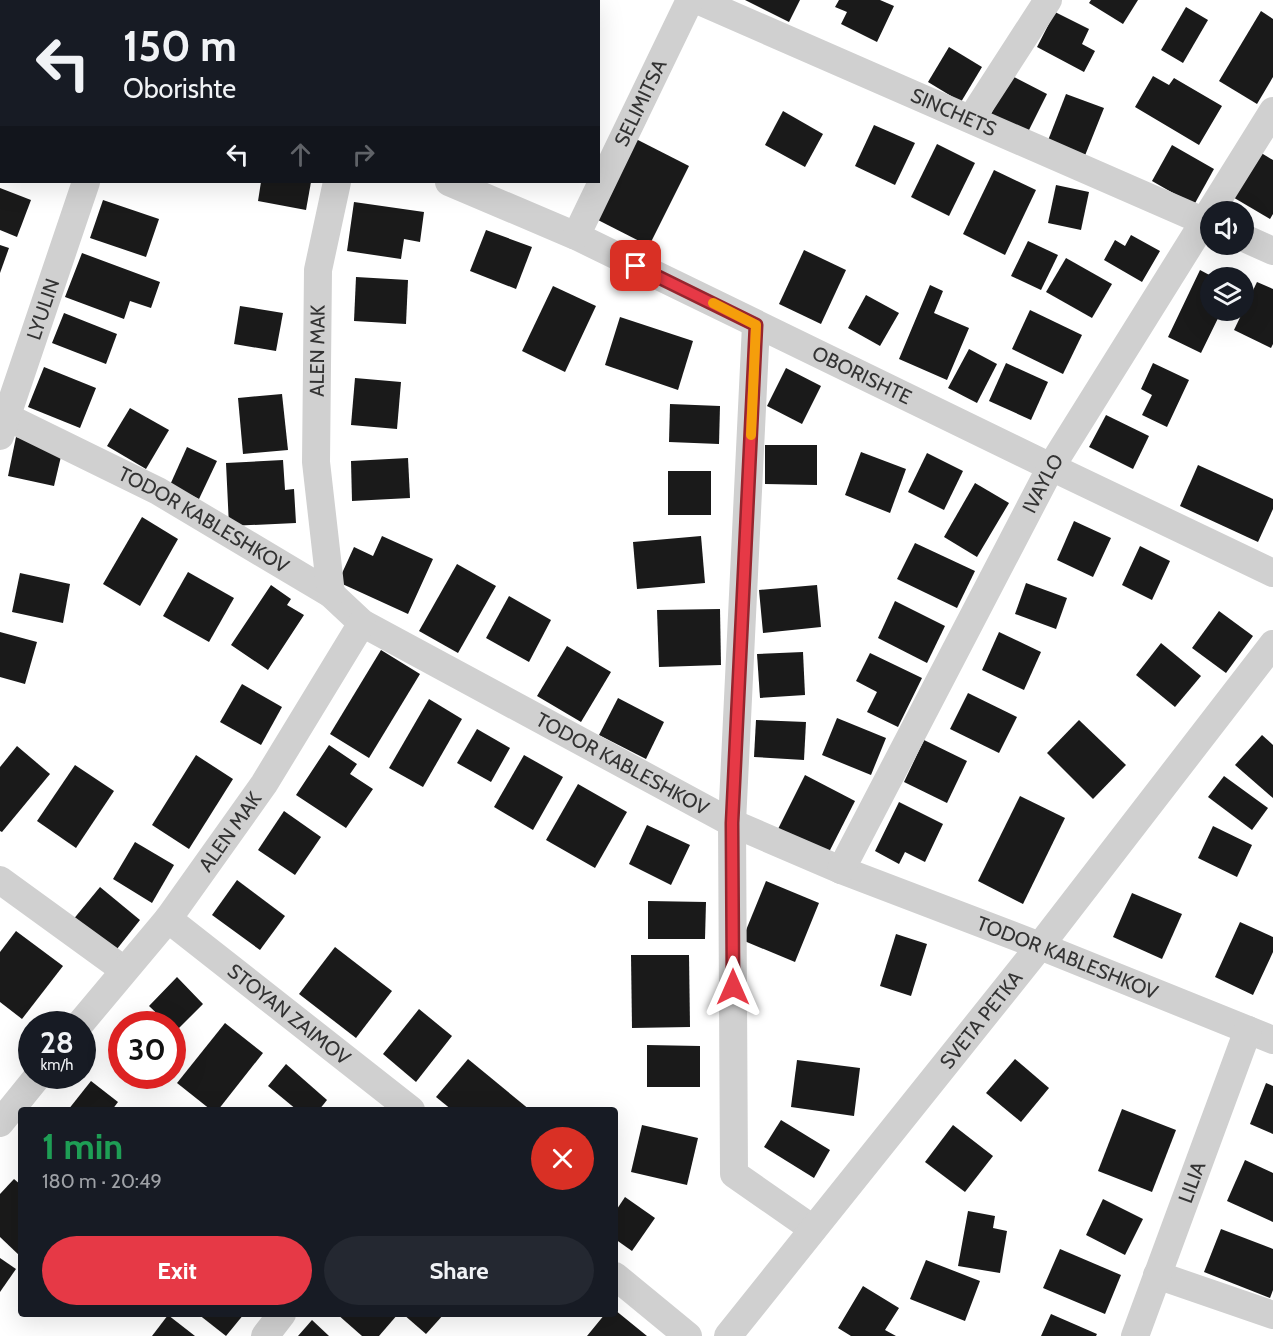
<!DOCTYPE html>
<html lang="en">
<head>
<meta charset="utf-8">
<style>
  :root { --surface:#171b24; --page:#242831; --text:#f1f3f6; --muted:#9ea1a6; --accent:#e63946 }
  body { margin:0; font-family:Cabin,sans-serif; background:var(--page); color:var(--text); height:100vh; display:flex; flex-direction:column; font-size:22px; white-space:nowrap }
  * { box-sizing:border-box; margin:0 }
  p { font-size:20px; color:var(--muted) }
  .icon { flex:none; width:33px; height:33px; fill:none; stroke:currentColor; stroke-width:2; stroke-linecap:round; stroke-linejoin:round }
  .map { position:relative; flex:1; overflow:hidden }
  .panel { position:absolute; left:18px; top:1107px; width:600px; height:210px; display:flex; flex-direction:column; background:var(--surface); border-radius:6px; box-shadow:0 6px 24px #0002 }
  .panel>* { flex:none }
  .top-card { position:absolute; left:0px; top:0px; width:600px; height:183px; box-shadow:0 6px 24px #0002; background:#171b24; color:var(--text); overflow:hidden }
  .buttons { position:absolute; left:1200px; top:201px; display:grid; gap:12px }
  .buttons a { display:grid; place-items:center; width:54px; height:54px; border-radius:50%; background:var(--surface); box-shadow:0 6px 24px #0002; font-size:30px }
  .speed { position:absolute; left:18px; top:1011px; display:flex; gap:12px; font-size:30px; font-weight:700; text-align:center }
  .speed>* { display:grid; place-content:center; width:78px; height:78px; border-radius:50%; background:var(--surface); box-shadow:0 6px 24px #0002; line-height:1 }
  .speed small { font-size:15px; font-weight:400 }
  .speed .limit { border:9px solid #d22; background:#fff; color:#111 }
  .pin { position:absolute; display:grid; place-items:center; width:51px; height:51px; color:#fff; margin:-26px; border-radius:12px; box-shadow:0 3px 9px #0006 }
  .me { position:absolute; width:66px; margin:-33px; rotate:0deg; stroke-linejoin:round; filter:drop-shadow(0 0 4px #0008) }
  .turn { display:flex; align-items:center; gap:21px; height:126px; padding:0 24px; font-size:27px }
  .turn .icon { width:78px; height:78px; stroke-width:2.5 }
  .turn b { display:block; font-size:42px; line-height:51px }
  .lanes { display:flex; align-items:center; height:57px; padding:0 24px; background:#0003; justify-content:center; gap:30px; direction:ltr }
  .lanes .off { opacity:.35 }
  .round { display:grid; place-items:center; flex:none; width:63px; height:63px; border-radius:32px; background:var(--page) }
  .headline { display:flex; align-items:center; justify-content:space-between; height:102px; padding:0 24px }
  h1 { font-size:36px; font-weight:700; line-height:45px; color:#1e9e55 }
  .cta { display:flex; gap:12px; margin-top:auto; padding:12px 24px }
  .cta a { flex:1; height:69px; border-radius:36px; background:var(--accent); color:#fff; font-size:24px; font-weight:700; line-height:69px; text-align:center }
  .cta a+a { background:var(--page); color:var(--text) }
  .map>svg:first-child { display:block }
  .building { fill:#1a1a1a }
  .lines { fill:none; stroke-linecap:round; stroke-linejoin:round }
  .minor { stroke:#d0d0d0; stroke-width:28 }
  .route-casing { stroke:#96252e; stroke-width:15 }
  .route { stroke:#e63946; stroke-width:10 }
  .slow { stroke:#f59e0b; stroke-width:10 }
  .labels { text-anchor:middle; stroke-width:6; stroke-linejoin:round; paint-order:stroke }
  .street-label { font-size:20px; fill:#333; stroke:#fff }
</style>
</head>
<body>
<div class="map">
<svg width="1273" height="1336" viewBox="0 0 1273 1336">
  <rect width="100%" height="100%" fill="#fff"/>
  <g class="building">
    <polygon points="745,0 800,0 789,22"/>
    <polygon points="839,0 880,0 894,6 877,42 841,24 847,12 835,7"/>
    <polygon points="1091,0 1138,0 1123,24 1089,3"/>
    <polygon points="1186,7 1208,20 1183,63 1161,50"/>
    <polygon points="1261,11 1273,19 1273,77 1257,104 1219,81"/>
    <polygon points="1055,12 1089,29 1082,44 1095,51 1084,72 1037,47"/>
    <polygon points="949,47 982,67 961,102 928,82"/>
    <polygon points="1010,75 1047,94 1028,132 991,114"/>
    <polygon points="1153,76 1169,85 1174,78 1222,106 1199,145 1135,107"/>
    <polygon points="1066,94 1104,108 1084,158 1047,143"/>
    <polygon points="783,111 823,134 805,167 765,145"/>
    <polygon points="874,125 915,143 895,185 855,166"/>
    <polygon points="636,139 689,166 649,246 596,219"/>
    <polygon points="937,144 975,163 949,216 911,197"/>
    <polygon points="1172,145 1214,169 1194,205 1152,181"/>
    <polygon points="1258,151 1273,160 1273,214 1270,219 1231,196"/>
    <polygon points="994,170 1036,190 1005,255 963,234"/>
    <polygon points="261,182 311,182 306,210 258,201"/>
    <polygon points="1056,185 1089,192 1081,230 1048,223"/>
    <polygon points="0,188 31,200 17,237 0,230"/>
    <polygon points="103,200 159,219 146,257 90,238"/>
    <polygon points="354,202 424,212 420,242 404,239 401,259 347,251"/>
    <polygon points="486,230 532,247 516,289 470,271"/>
    <polygon points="1131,235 1160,251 1142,282 1104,260 1115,240 1125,246"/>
    <polygon points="1028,241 1058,255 1041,290 1011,276"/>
    <polygon points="0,245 9,248 0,273"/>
    <polygon points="804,250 846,270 821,324 779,304"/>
    <polygon points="82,253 160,282 151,308 130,301 124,319 65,297"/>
    <polygon points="1066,258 1112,284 1092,318 1046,292"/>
    <polygon points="1200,270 1215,278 1210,278 1210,310 1222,310 1201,353 1168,337"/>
    <polygon points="356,277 408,280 406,324 354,321"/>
    <polygon points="1257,282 1273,289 1273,344 1271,348 1234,330"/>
    <polygon points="930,285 943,291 934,313 969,328 947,380 899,359"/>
    <polygon points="553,286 596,306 565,372 522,351"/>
    <polygon points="866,295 899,313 880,346 848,328"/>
    <polygon points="240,306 283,313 276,351 234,344"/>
    <polygon points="1030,310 1082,335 1063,374 1012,349"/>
    <polygon points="64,313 117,334 106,364 52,343"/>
    <polygon points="620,317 693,341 678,390 605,365"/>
    <polygon points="969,349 997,364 977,403 948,388"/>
    <polygon points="1006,363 1048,382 1031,420 989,401"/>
    <polygon points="1153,363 1189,380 1167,427 1142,415 1152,395 1141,389"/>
    <polygon points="44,367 96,388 80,428 28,407"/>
    <polygon points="786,368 821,386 802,424 767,406"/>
    <polygon points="355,378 401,382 397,429 351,425"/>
    <polygon points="282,394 288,450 243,454 238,398"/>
    <polygon points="670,404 720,406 719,444 669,442"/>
    <polygon points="130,408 169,430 146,469 107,446"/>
    <polygon points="1106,415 1149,436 1133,469 1089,447"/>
    <polygon points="16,437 63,448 54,486 8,476"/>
    <polygon points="765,445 817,445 817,485 765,484"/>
    <polygon points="187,447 217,461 199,499 170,485"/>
    <polygon points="861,452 906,469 890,513 845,495"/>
    <polygon points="927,453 963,471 944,510 908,492"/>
    <polygon points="408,458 410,498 352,501 351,461"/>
    <polygon points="283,460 285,490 294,489 296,523 229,526 226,463"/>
    <polygon points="1198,465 1273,499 1273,509 1258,542 1180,506"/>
    <rect x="668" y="471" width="43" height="44"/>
    <polygon points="975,483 1009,503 977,557 944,537"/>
    <polygon points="142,517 178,539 140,606 103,584"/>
    <polygon points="1074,521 1111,538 1093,577 1057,560"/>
    <polygon points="382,536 433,559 408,614 338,582 354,547 373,556"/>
    <polygon points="701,536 705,583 637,589 633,542"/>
    <polygon points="915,543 975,571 957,608 897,579"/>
    <polygon points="1140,546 1170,561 1152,600 1122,585"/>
    <polygon points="457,564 496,586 458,653 419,631"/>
    <polygon points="188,572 234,598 209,642 163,616"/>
    <polygon points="20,573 70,584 63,623 12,612"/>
    <polygon points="1026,583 1067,598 1056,629 1015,614"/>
    <polygon points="271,585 291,599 287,605 304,615 268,670 231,645"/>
    <polygon points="817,585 821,627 763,633 759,590"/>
    <polygon points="509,596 551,620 529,662 486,638"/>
    <polygon points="895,601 945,626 927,663 878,638"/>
    <polygon points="720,609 721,665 659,667 657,610"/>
    <polygon points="1219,611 1253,636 1226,673 1192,648"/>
    <polygon points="0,632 37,642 25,684 0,677"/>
    <polygon points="999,632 1041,652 1024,690 982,670"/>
    <polygon points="1161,643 1201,676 1175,707 1136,675"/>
    <polygon points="567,646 611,672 581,722 537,696"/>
    <polygon points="381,650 420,674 369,758 330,734"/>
    <polygon points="803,652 805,695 760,698 757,654"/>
    <polygon points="870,653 922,678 898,727 867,712 877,692 856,681"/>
    <polygon points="242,684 282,707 261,745 220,722"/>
    <polygon points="968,693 1017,717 999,753 950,729"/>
    <polygon points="618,698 664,722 646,759 599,735"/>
    <polygon points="429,699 462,719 423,787 389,768"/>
    <polygon points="837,718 886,738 871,775 822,755"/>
    <polygon points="756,720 806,722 804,760 754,757"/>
    <polygon points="1079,720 1126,765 1093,799 1047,753"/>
    <polygon points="477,729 510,748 491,782 457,763"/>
    <polygon points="1262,735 1273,745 1273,798 1235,765"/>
    <polygon points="924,740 967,761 947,803 904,782"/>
    <polygon points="329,745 357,764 350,774 373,789 346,828 296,795"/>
    <polygon points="17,746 50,774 2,832 0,831 0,767"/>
    <polygon points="196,755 233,779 189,849 152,825"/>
    <polygon points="524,755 563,777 533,830 494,807"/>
    <polygon points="75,765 114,791 76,848 37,821"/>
    <polygon points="805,775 855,801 826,858 777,831"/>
    <polygon points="1224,776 1268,808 1252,830 1208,797"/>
    <polygon points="578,784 627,812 595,868 546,840"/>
    <polygon points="1020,796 1065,818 1023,904 978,881"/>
    <polygon points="899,802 943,824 925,862 905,852 899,864 875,851"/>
    <polygon points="284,811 321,837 295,875 258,850"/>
    <polygon points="647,825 690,845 671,885 629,864"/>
    <polygon points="1213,826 1252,845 1237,877 1198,858"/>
    <polygon points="135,842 174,865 152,903 113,879"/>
    <polygon points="237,880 285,916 260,950 212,915"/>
    <polygon points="766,881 819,903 795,962 742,940"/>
    <polygon points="100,887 140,920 113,954 72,921"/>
    <polygon points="1132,893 1182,914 1162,959 1113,937"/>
    <polygon points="648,901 706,902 705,939 648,939"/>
    <polygon points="1240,922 1273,937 1273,952 1253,995 1215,977"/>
    <polygon points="16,931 63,966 22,1019 0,1002 0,952"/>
    <polygon points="896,934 927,944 911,996 880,986"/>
    <polygon points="335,947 392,991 356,1038 299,994"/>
    <polygon points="631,955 689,955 690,1027 632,1028"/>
    <polygon points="177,977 203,1004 175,1032 172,1029 172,1024 168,1024 149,1006"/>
    <polygon points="419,1009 452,1036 416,1082 383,1054"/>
    <polygon points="225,1023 263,1053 218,1110 211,1110 177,1083"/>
    <polygon points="122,1042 122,1064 111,1055"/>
    <polygon points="647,1045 700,1046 700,1087 647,1087"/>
    <polygon points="468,1059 530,1110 452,1110 436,1097"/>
    <polygon points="1015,1059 1049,1088 1021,1122 986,1093"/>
    <polygon points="797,1060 860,1068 854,1116 791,1107"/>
    <polygon points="286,1064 327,1100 319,1110 297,1110 268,1086"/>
    <polygon points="91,1081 118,1102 112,1110 68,1110"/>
    <polygon points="1266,1083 1273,1086 1273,1134 1250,1124"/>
    <polygon points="1122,1109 1176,1130 1152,1192 1098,1171"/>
    <polygon points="781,1120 830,1150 814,1178 764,1147"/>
    <polygon points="642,1125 698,1138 687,1185 631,1172"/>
    <polygon points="953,1125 993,1156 965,1192 925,1162"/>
    <polygon points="1245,1160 1273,1173 1273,1222 1227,1201"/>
    <polygon points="14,1179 21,1185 21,1257 0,1237 0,1194"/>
    <polygon points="625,1197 655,1218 632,1251 615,1239 615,1212"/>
    <polygon points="1103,1199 1143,1219 1125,1255 1086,1235"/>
    <polygon points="968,1211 995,1216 993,1228 1007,1231 1000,1273 958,1266"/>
    <polygon points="1221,1229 1273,1249 1273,1290 1270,1298 1204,1272"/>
    <polygon points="1060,1249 1121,1275 1105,1314 1043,1288"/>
    <polygon points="0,1258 16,1269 0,1292"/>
    <polygon points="926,1260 980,1281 965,1321 910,1299"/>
    <polygon points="863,1286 899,1308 885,1330 896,1336 851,1336 838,1328"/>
    <polygon points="615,1310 647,1336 587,1336 605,1314 615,1314"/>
    <polygon points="198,1314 244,1314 226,1336"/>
    <polygon points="337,1314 398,1314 379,1336 362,1336"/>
    <polygon points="403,1314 444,1314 426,1334"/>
    <polygon points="1051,1314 1097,1334 1096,1336 1041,1336"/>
    <polygon points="168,1315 195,1336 152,1336"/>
    <polygon points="312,1320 329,1336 298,1336"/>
  </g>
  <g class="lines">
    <g class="minor">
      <polyline points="42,0 46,2"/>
      <path id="s1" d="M697,0L1210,224"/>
      <polyline points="141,2 141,0"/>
      <polyline points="971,119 1048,0"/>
      <path id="s2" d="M449,182L576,236L1051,467L1273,573"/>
      <path id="s3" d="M576,236L690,0"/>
      <polyline points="1244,238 1273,251"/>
      <polyline points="756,325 732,823 734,1174 813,1229"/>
      <path id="s4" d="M7,417L158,491L331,594L362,623L732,823L841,870L1040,946L1273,1040"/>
      <path id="s5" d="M0,436L86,182"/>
      <path id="s6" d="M331,594L316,462L318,270L337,182"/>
      <path id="s7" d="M841,870L1051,467L1273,111"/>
      <polyline points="0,880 124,970"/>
      <path id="s8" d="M168,919L411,1110"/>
      <path id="s9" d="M80,1024L168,919L264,784L362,623"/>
      <polyline points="0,1123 38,1076"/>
      <polyline points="1157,1275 1273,1315"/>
      <polyline points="615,1276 688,1336"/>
      <polyline points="265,1336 282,1314"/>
      <path id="s10" d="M728,1336L1040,946L1273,644"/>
      <path id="s11" d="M1135,1336L1248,1030"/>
    </g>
  </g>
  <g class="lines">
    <defs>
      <polyline id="route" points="636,266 756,325 732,823 733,987"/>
    </defs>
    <use href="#route" class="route-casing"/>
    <use href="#route" class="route"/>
    <polyline class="slow" points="713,303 756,325 751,435"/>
  </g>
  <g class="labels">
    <g class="street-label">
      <text dy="7" stroke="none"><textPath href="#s3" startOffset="148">SELIMITSA</textPath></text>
      <text dy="7" stroke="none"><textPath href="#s1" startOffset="280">SINCHETS</textPath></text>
      <text dy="7" stroke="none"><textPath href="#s5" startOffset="134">LYULIN</textPath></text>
      <text dy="7" stroke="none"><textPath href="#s6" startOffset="244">ALEN MAK</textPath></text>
      <text dy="7" stroke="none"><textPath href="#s2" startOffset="456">OBORISHTE</textPath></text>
      <text dy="7" stroke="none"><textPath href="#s7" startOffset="436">IVAYLO</textPath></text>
      <text dy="7" stroke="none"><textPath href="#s4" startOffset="222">TODOR KABLESHKOV</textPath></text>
      <text dy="7" stroke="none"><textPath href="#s4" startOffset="708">TODOR KABLESHKOV</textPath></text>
      <text dy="7" stroke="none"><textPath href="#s9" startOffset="244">ALEN MAK</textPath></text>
      <text dy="7" stroke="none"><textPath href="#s4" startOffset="1194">TODOR KABLESHKOV</textPath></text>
      <text dy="7" stroke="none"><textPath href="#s8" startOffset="154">STOYAN ZAIMOV</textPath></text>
      <text dy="7" stroke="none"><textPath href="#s10" startOffset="405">SVETA PETKA</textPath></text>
      <text dy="7" stroke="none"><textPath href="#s11" startOffset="164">LILIA</textPath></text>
    </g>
  </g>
</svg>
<div class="buttons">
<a><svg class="icon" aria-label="sound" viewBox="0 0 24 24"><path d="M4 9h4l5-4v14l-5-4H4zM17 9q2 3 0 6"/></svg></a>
<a><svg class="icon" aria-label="layers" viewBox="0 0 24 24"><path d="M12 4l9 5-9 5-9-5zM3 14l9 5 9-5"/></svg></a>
</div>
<div class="speed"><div>28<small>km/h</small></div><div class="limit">30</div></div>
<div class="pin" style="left:636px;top:266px;background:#d93025"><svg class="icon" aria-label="arrive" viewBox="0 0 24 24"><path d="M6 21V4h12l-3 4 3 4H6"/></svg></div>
<svg class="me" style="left:733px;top:987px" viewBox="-20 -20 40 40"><path d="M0-17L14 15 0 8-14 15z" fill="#e63946" stroke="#fff" stroke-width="4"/></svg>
<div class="top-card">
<div class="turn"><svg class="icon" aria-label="left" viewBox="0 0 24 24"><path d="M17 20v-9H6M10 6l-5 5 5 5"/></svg><div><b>150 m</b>Oborishte</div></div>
<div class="lanes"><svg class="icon" aria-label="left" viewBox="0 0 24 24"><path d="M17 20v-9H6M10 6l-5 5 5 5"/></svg><svg class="icon off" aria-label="ahead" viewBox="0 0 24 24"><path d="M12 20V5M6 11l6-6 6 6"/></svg><svg class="icon off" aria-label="right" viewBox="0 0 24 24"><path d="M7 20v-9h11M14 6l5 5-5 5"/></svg></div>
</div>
<section class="panel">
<div class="headline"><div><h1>1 min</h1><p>180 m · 20:49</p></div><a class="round" style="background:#d93025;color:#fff"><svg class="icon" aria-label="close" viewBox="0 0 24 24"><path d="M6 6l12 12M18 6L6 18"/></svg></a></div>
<div class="cta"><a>Exit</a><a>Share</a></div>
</section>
</div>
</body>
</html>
